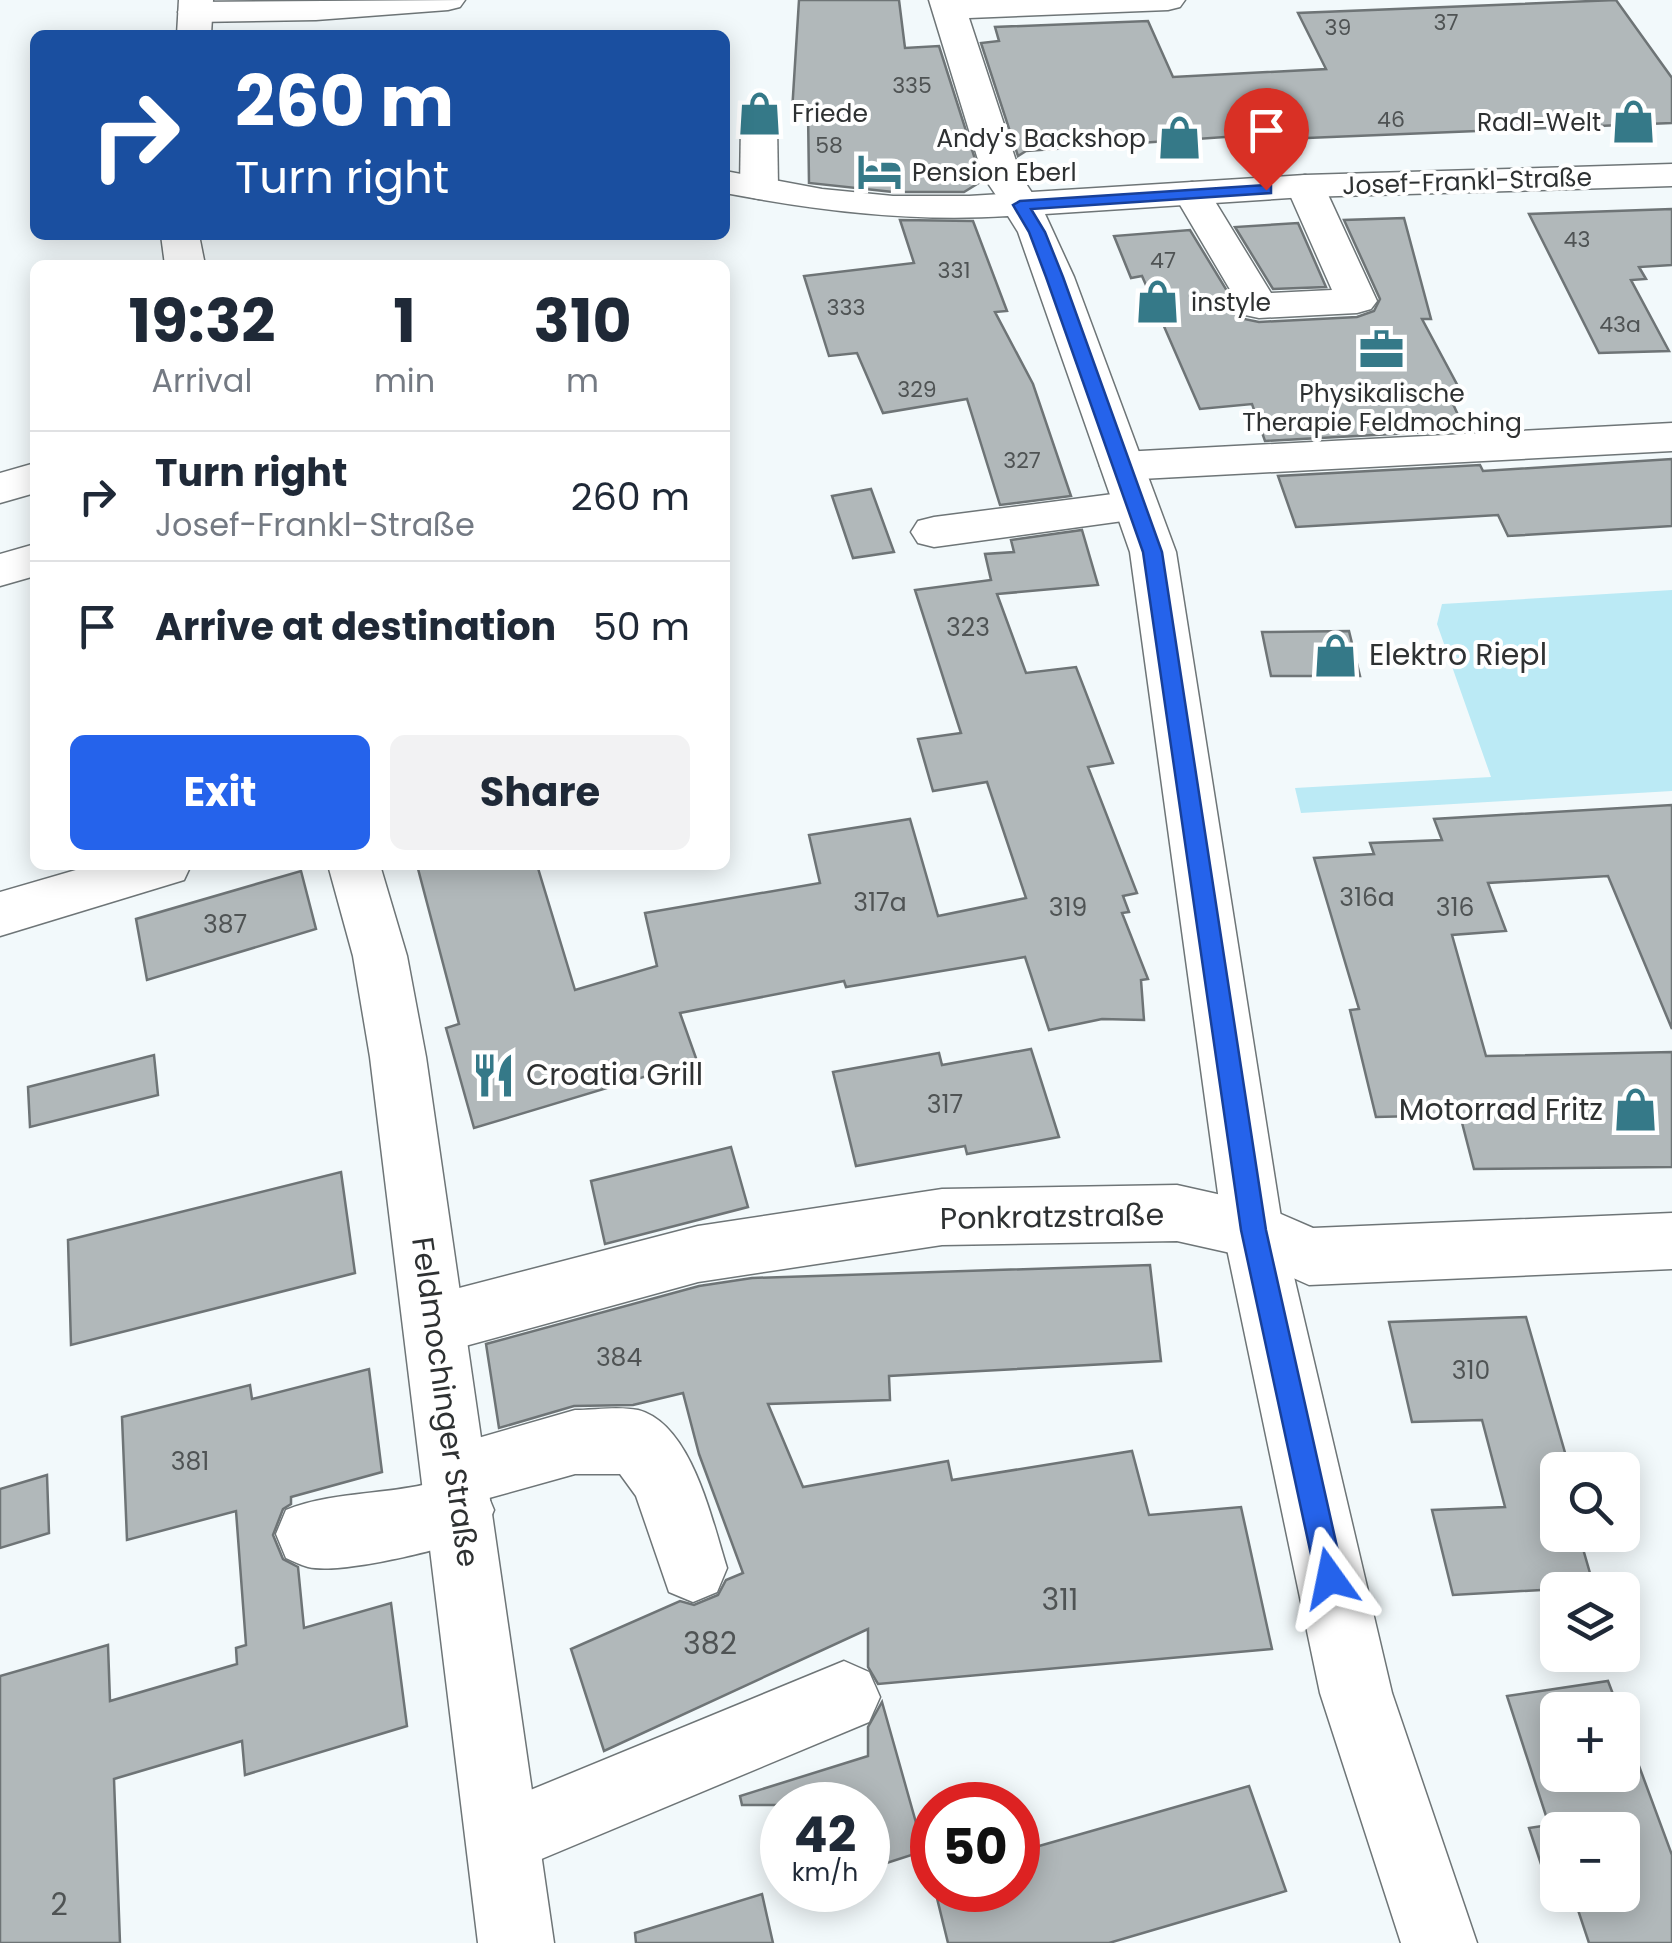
<!DOCTYPE html>
<html lang="en">
<head>
<meta charset="utf-8">
<style>
  :root { --surface:#fff; --page:#f2f2f3; --text:#1f2937; --muted:#747a83; --line:#e0e1e3; --accent:#2563eb }
  body { margin:0; font-family:Poppins,sans-serif; background:var(--page); color:var(--text); height:100vh; display:flex; flex-direction:column; font-size:38px; white-space:nowrap }
  * { box-sizing:border-box; margin:0 }
  p { font-size:32px; color:var(--muted) }
  .icon { flex:none; width:55px; height:55px; fill:none; stroke:currentColor; stroke-width:2; stroke-linecap:round; stroke-linejoin:round }
  .map { position:relative; flex:1; overflow:hidden }
  .sheet { position:absolute; left:30px; top:260px; width:700px; height:610px; display:flex; flex-direction:column; background:var(--surface); border-radius:15px; box-shadow:0 5px 25px #0003 }
  .sheet>* { flex:none }
  .guide { position:absolute; left:30px; top:30px; width:700px; height:210px; border-radius:15px; box-shadow:0 5px 25px #0003; background:#1a4fa0; color:#fff; overflow:hidden }
  .buttons { position:absolute; left:1540px; top:1452px; display:grid; gap:20px }
  .buttons a { display:grid; place-items:center; width:100px; height:100px; border-radius:15px; background:var(--surface); box-shadow:0 5px 25px #0003; font-size:50px }
  .speed { position:absolute; left:760px; top:1782px; display:flex; gap:20px; font-size:50px; font-weight:700; text-align:center }
  .speed>* { display:grid; place-content:center; width:130px; height:130px; border-radius:50%; background:var(--surface); box-shadow:0 5px 25px #0003; line-height:1 }
  .speed small { font-size:25px; font-weight:400 }
  .speed .limit { border:15px solid #d22; background:#fff; color:#111 }
  .pin { position:absolute; display:grid; place-items:center; width:85px; height:85px; color:#fff; margin:-102px -42px; border-radius:50% 50% 50% 0; rotate:-45deg; box-shadow:0 0 10px #0007 }
  .pin .icon { rotate:45deg }
  .me { position:absolute; width:110px; margin:-55px; rotate:348deg; stroke-linejoin:round; filter:drop-shadow(0 0 8px #0008) }
  .turn { display:flex; align-items:center; gap:35px; height:210px; padding:0 40px; font-size:45px }
  .turn .icon { width:130px; height:130px; stroke-width:2.5 }
  .turn b { display:block; font-size:70px; line-height:85px }
  .eta { display:flex; justify-content:space-evenly; align-items:center; height:170px; text-align:center }
  .eta b { font-size:60px; font-weight:700; line-height:70px }
  .button { display:flex; gap:20px; margin-top:auto; padding:20px 40px }
  .button a { flex:1; height:115px; border-radius:15px; background:var(--accent); color:#fff; font-size:40px; font-weight:700; line-height:115px; text-align:center }
  .button a+a { background:var(--page); color:var(--text) }
  ul { padding:0; list-style:none }
  li { display:flex; align-items:center; gap:30px; height:130px; padding:0 40px; border-top:2px solid var(--line) }
  li div { flex:1 }
  li b { display:block; font-size:38px }
  li em { font-style:normal }
  .map>svg:first-child { display:block }
  .green { fill:#bbeaf5 }
  .building { fill:#b1b8ba; stroke:#6e7476; stroke-width:2.5 }
  .lines { fill:none; stroke-linecap:round; stroke-linejoin:round }
  .minor-casing { stroke:#6e7577; stroke-width:3 }
  .major-casing { stroke:#6e7577; stroke-width:3 }
  .minor { fill:#fff; fill-rule:evenodd }
  .major { fill:#fff; fill-rule:evenodd }
  .route { fill:#2563eb; stroke:#184099; stroke-width:2.5 }
  .labels { text-anchor:middle; stroke-width:8; stroke-linejoin:round; paint-order:stroke }
  .far-number-label { font-size:22px; fill:#4f5354 }
  .far-poi-label { font-size:25px; fill:#2e3132; stroke:#fff; text-anchor:start }
  .far-street-label { font-size:25px; fill:#2e3132; stroke:#fff }
  .number-label { font-size:25px; fill:#4f5354 }
  .poi-label { font-size:30px; fill:#2e3132; stroke:#fff; text-anchor:start }
  .street-label { font-size:30px; fill:#2e3132; stroke:#fff }
  .near-number-label { font-size:30px; fill:#4f5354 }
</style>
</head>
<body>
<div class="map">
<svg width="1672" height="1943" viewBox="0 0 1672 1943">
  <rect width="100%" height="100%" fill="#f2f9fb"/>
  <polygon class="green" points="1672,590 1672,791 1301,813 1295,788 1491,777 1437,624 1442,604"/>
  <g class="building">
    <polygon points="799,0 899,0 905,48 939,46 982,181 964,192 893,192 809,183 808,111 792,112"/>
    <polygon points="1616,0 1672,78 1672,123 1255,140 1253,135 1026,151 1018,156 981,43 999,41 995,27 1148,21 1173,77 1326,69 1298,13"/>
    <polygon points="1672,209 1672,265 1639,267 1646,279 1631,280 1669,351 1599,353 1529,214"/>
    <polygon points="1404,218 1431,319 1422,319 1460,390 1447,391 1465,430 1265,441 1252,404 1200,409 1142,276 1131,278 1114,236 1190,230 1244,319 1259,322 1357,317 1374,311 1380,299 1344,220"/>
    <polygon points="900,220 973,221 1007,311 995,312 1033,384 1071,496 1000,505 967,399 883,413 857,353 829,356 804,276 914,263"/>
    <polygon points="1298,223 1326,287 1273,289 1235,227"/>
    <polygon points="1672,459 1672,526 1508,536 1498,515 1296,527 1278,476 1480,465 1483,471"/>
    <polygon points="871,489 894,552 853,558 832,496"/>
    <polygon points="1082,530 1098,585 997,594 1026,673 1076,667 1113,763 1088,767 1137,893 1123,896 1129,912 1122,913 1148,979 1141,980 1144,1020 1102,1019 1049,1030 1025,957 846,987 844,981 680,1013 697,1061 474,1128 446,1028 459,1024 417,865 537,865 575,990 657,966 645,913 820,883 809,835 910,819 938,916 1026,898 987,782 933,791 918,739 961,733 915,590 991,580 985,554 1014,552 1011,540"/>
    <polygon points="1349,631 1360,676 1271,676 1262,632"/>
    <polygon points="1672,805 1672,1029 1608,876 1488,883 1506,931 1452,935 1486,1056 1672,1052 1672,1167 1474,1169 1460,1115 1376,1117 1350,1010 1359,1009 1314,858 1374,854 1370,843 1442,840 1434,819"/>
    <polygon points="301,871 316,929 147,980 136,919"/>
    <polygon points="1031,1049 1059,1137 967,1154 965,1146 856,1166 833,1072 939,1053 942,1065"/>
    <polygon points="154,1055 158,1095 30,1127 28,1087"/>
    <polygon points="731,1147 748,1207 605,1244 591,1181"/>
    <polygon points="341,1172 355,1273 71,1345 68,1240"/>
    <polygon points="1150,1265 1161,1361 889,1376 890,1400 768,1404 803,1487 948,1461 952,1480 1132,1451 1149,1515 1241,1507 1272,1649 878,1684 868,1667 868,1629 604,1751 571,1649 680,1601 694,1605 718,1595 726,1580 743,1573 699,1454 683,1393 633,1405 574,1406 499,1428 486,1344 699,1286 752,1278"/>
    <polygon points="1526,1317 1570,1470 1558,1470 1558,1535 1579,1535 1594,1587 1453,1595 1432,1510 1505,1507 1482,1420 1412,1422 1389,1322"/>
    <polygon points="369,1369 382,1472 291,1497 291,1504 283,1509 273,1535 283,1559 298,1567 304,1628 391,1603 407,1726 245,1775 242,1741 114,1779 120,1943 0,1943 0,1676 108,1645 110,1701 237,1664 236,1648 246,1645 236,1511 127,1540 122,1417 250,1385 252,1399"/>
    <polygon points="47,1475 49,1533 0,1548 0,1489"/>
    <polygon points="1608,1681 1619,1710 1558,1710 1558,1775 1622,1775 1622,1720 1672,1855 1672,1943 1589,1943 1573,1895 1622,1895 1622,1830 1558,1830 1558,1871 1544,1873 1529,1828 1549,1825 1507,1696"/>
    <polygon points="882,1702 924,1851 868,1869 868,1805 742,1805 740,1796 868,1756 868,1727"/>
    <polygon points="1249,1786 1286,1891 1109,1943 948,1943 935,1890 1018,1890 1018,1852"/>
    <polygon points="762,1894 773,1943 636,1943 635,1933"/>
  </g>
  <g class="lines">
    <defs>
      <g id="minor">
        <polygon points="465,0 460,7 448,10 316,20 195,22 183,19 178,12 183,5 195,2"/>
        <polygon points="929,0 1185,0 1180,7 1168,10 969,18 1021,176 1040,205 1034,213 1021,216 1008,213 983,176"/>
        <polygon points="759,112 772,115 777,123 778,188 772,196 759,199 746,196 740,188 741,123 746,115"/>
        <polygon points="1305,175 1318,178 1324,186 1377,301 1371,309 1357,313 1259,318 1245,315 1173,193 1179,185 1192,182 1205,185 1271,293 1332,290 1286,186 1292,178"/>
        <polygon points="1672,423 1672,451 1122,480 1107,476 1100,466 1107,456 1122,452"/>
        <polygon points="35,463 35,493 0,503 0,473"/>
        <polygon points="1136,491 1152,495 1158,506 1152,517 934,547 918,543 911,532 918,521 934,517"/>
        <polygon points="35,544 35,576 0,586 0,554"/>
        <polygon points="93,865 191,865 184,880 0,936 0,892"/>
        <polygon points="1177,1185 1253,1202 1313,1228 1672,1213 1672,1269 1309,1285 1244,1256 1177,1241 942,1245 698,1282 436,1354 414,1345 405,1324 414,1303 436,1294 698,1226 942,1189"/>
        <path d="M575,1410C594,1410 619,1406 638,1410C692,1424 712,1521 727,1568L717,1592L693,1602L669,1592L636,1496L620,1474H575L489,1498L494,1510L484,1534C449,1548 343,1575 308,1567C301,1565 293,1561 286,1558L276,1534L286,1510C330,1492 381,1495 427,1484L423,1474L433,1451Z"/>
        <polygon points="844,1661 869,1672 880,1697 869,1722 503,1875 477,1864 466,1838 477,1812"/>
      </g>
      <g id="major">
        <polygon points="179,0 213,0 211,35 177,35"/>
        <path d="M1672,164V186L1305,197L1045,214L1074,277L1176,552L1283,1230L1392,1693L1477,1943H1401L1320,1693L1223,1230L1130,552L1018,232L1008,216C911,222 820,211 725,193V171L822,189L893,196H969L1305,175Z"/>
        <polygon points="161,235 199,235 205,265 165,265"/>
        <polygon points="328,865 380,865 407,956 426,1057 554,1943 478,1943 370,1057 353,956"/>
      </g>
    </defs>
    <use href="#minor" class="minor-casing"/>
    <use href="#major" class="major-casing"/>
    <use href="#minor" class="minor"/>
    <use href="#major" class="major"/>
  </g>
  <polygon class="route" points="1266,185 1271,186 1271,193 1031,209 1045,232 1063,277 1162,552 1266,1230 1344,1578 1340,1588 1330,1592 1320,1588 1316,1578 1241,1230 1143,552 1046,277 1029,232 1013,205 1020,201"/>
  <defs>
    <symbol id="shop-bare" viewBox="-9 -9 18 18"><path d="M-5-2.5h2.3a2.7 3.5 0 0 1 5.4 0H5L5.5 6h-11ZM-1.5-2.5h3a1.5 2.3 0 0 0-3 0Z" fill="#357988" stroke="#fff" stroke-width="2.5" paint-order="stroke"/></symbol>
    <symbol id="hotel-bare" viewBox="-9 -9 18 18"><path d="M-6-4.5h1.5V1H6V5H4.5V3h-9V5H-6ZM-4 0a1.8 1.8 0 1 1 3.6 0ZM.5 0V-2.5h3Q6-2.5 6 0Z" fill="#357988" stroke="#fff" stroke-width="2.5" paint-order="stroke"/></symbol>
    <symbol id="office-bare" viewBox="-9 -9 18 18"><path d="M-6-3h4V-5.5h4V-3h4V5H-6ZM-1-4.5V-3h2v-1.5ZM-6 0V1H6V0Z" fill="#357988" stroke="#fff" stroke-width="2.5" paint-order="stroke"/></symbol>
    <symbol id="restaurant-bare" viewBox="-9 -9 18 18"><path d="M-5-6h1v4h1v-4h1v4h1v-4h1v5L-1.5 .5V6h-2V.5L-5-1ZM5-6V6H3V1.5H1.5Q1.5-4 5-6Z" fill="#357988" stroke="#fff" stroke-width="2.5" paint-order="stroke"/></symbol>
  </defs>
  <g fill-rule="evenodd">
    <use href="#shop-bare" x="728" y="82" width="63" height="63"/>
    <use href="#shop-bare" x="1602" y="90" width="63" height="63"/>
    <use href="#shop-bare" x="1148" y="106" width="63" height="63"/>
    <use href="#hotel-bare" x="848" y="140" width="63" height="63"/>
    <use href="#shop-bare" x="1126" y="270" width="63" height="63"/>
    <use href="#office-bare" x="1350" y="318" width="63" height="63"/>
    <use href="#shop-bare" x="1304" y="624" width="63" height="63"/>
    <use href="#restaurant-bare" x="462" y="1044" width="63" height="63"/>
    <use href="#shop-bare" x="1604" y="1078" width="63" height="63"/>
  </g>
  <g class="labels">
    <g class="far-number-label">
      <text x="1446" y="30">37</text>
      <text x="1338" y="35">39</text>
      <text x="912" y="93">335</text>
      <text x="1391" y="127">46</text>
      <text x="829" y="153">58</text>
      <text x="1577" y="247">43</text>
      <text x="1163" y="268">47</text>
      <text x="954" y="278">331</text>
      <text x="846" y="315">333</text>
      <text x="1620" y="332">43a</text>
      <text x="917" y="397">329</text>
      <text x="1022" y="468">327</text>
    </g>
    <g class="far-poi-label">
      <text x="792" y="122">Friede</text>
      <text x="1601" y="131" text-anchor="end">Radl-Welt</text>
      <text x="1146" y="147" text-anchor="end">Andy's Backshop</text>
      <text x="912" y="181">Pension Eberl</text>
      <text x="1191" y="311">instyle</text>
      <text x="1382" y="402" text-anchor="middle">Physikalische<tspan x="1382" dy="29">Therapie Feldmoching</tspan></text>
    </g>
    <g class="far-street-label">
      <text transform="translate(1467 181) rotate(-2)" y="9">Josef-Frankl-Straße</text>
    </g>
    <g class="number-label">
      <text x="968" y="636">323</text>
      <text x="1367" y="906">316a</text>
      <text x="880" y="911">317a</text>
      <text x="1068" y="916">319</text>
      <text x="1455" y="916">316</text>
      <text x="225" y="933">387</text>
      <text x="945" y="1113">317</text>
      <text x="619" y="1366">384</text>
      <text x="1471" y="1379">310</text>
      <text x="190" y="1470">381</text>
    </g>
    <g class="poi-label">
      <text x="1369" y="665">Elektro Riepl</text>
      <text x="526" y="1085">Croatia Grill</text>
      <text x="1603" y="1120" text-anchor="end">Motorrad Fritz</text>
    </g>
    <g class="street-label">
      <text transform="translate(1052 1217) rotate(-1)" y="10">Ponkratzstraße</text>
      <text transform="translate(445 1402) rotate(82)" y="10">Feldmochinger Straße</text>
    </g>
    <g class="near-number-label">
      <text x="1060" y="1610">311</text>
      <text x="710" y="1654">382</text>
      <text x="59" y="1915">2</text>
    </g>
  </g>
</svg>
<div class="buttons">
<a><svg class="icon" aria-label="search" viewBox="0 0 24 24"><circle cx="10" cy="10" r="6"/><path d="M15 15l6 6"/></svg></a>
<a><svg class="icon" aria-label="layers" viewBox="0 0 24 24"><path d="M12 4l9 5-9 5-9-5zM3 14l9 5 9-5"/></svg></a>
<a>+</a>
<a>−</a>
</div>
<div class="speed"><div>42<small>km/h</small></div><div class="limit">50</div></div>
<div class="pin" style="left:1266px;top:190px;background:#d93025"><svg class="icon" aria-label="arrive" viewBox="0 0 24 24"><path d="M6 21V4h12l-3 4 3 4H6"/></svg></div>
<svg class="me" style="left:1330px;top:1578px" viewBox="-20 -20 40 40"><path d="M0-17L14 15 0 8-14 15z" fill="#2563eb" stroke="#fff" stroke-width="4"/></svg>
<div class="guide">
<div class="turn"><svg class="icon" aria-label="right" viewBox="0 0 24 24"><path d="M7 20v-9h11M14 6l5 5-5 5"/></svg><div><b>260 m</b>Turn right</div></div>
</div>
<section class="sheet">
<div class="eta">
<div><b>19:32</b><p>Arrival</p></div>
<div><b>1</b><p>min</p></div>
<div><b>310</b><p>m</p></div>
</div>
<ul>
<li><svg class="icon" aria-label="right" viewBox="0 0 24 24"><path d="M7 20v-9h11M14 6l5 5-5 5"/></svg><div><b>Turn right</b><p>Josef-Frankl-Straße</p></div><em>260 m</em></li>
<li><svg class="icon" aria-label="arrive" viewBox="0 0 24 24"><path d="M6 21V4h12l-3 4 3 4H6"/></svg><div><b>Arrive at destination</b></div><em>50 m</em></li>
</ul>
<div class="button"><a>Exit</a><a>Share</a></div>
</section>
</div>
</body>
</html>
